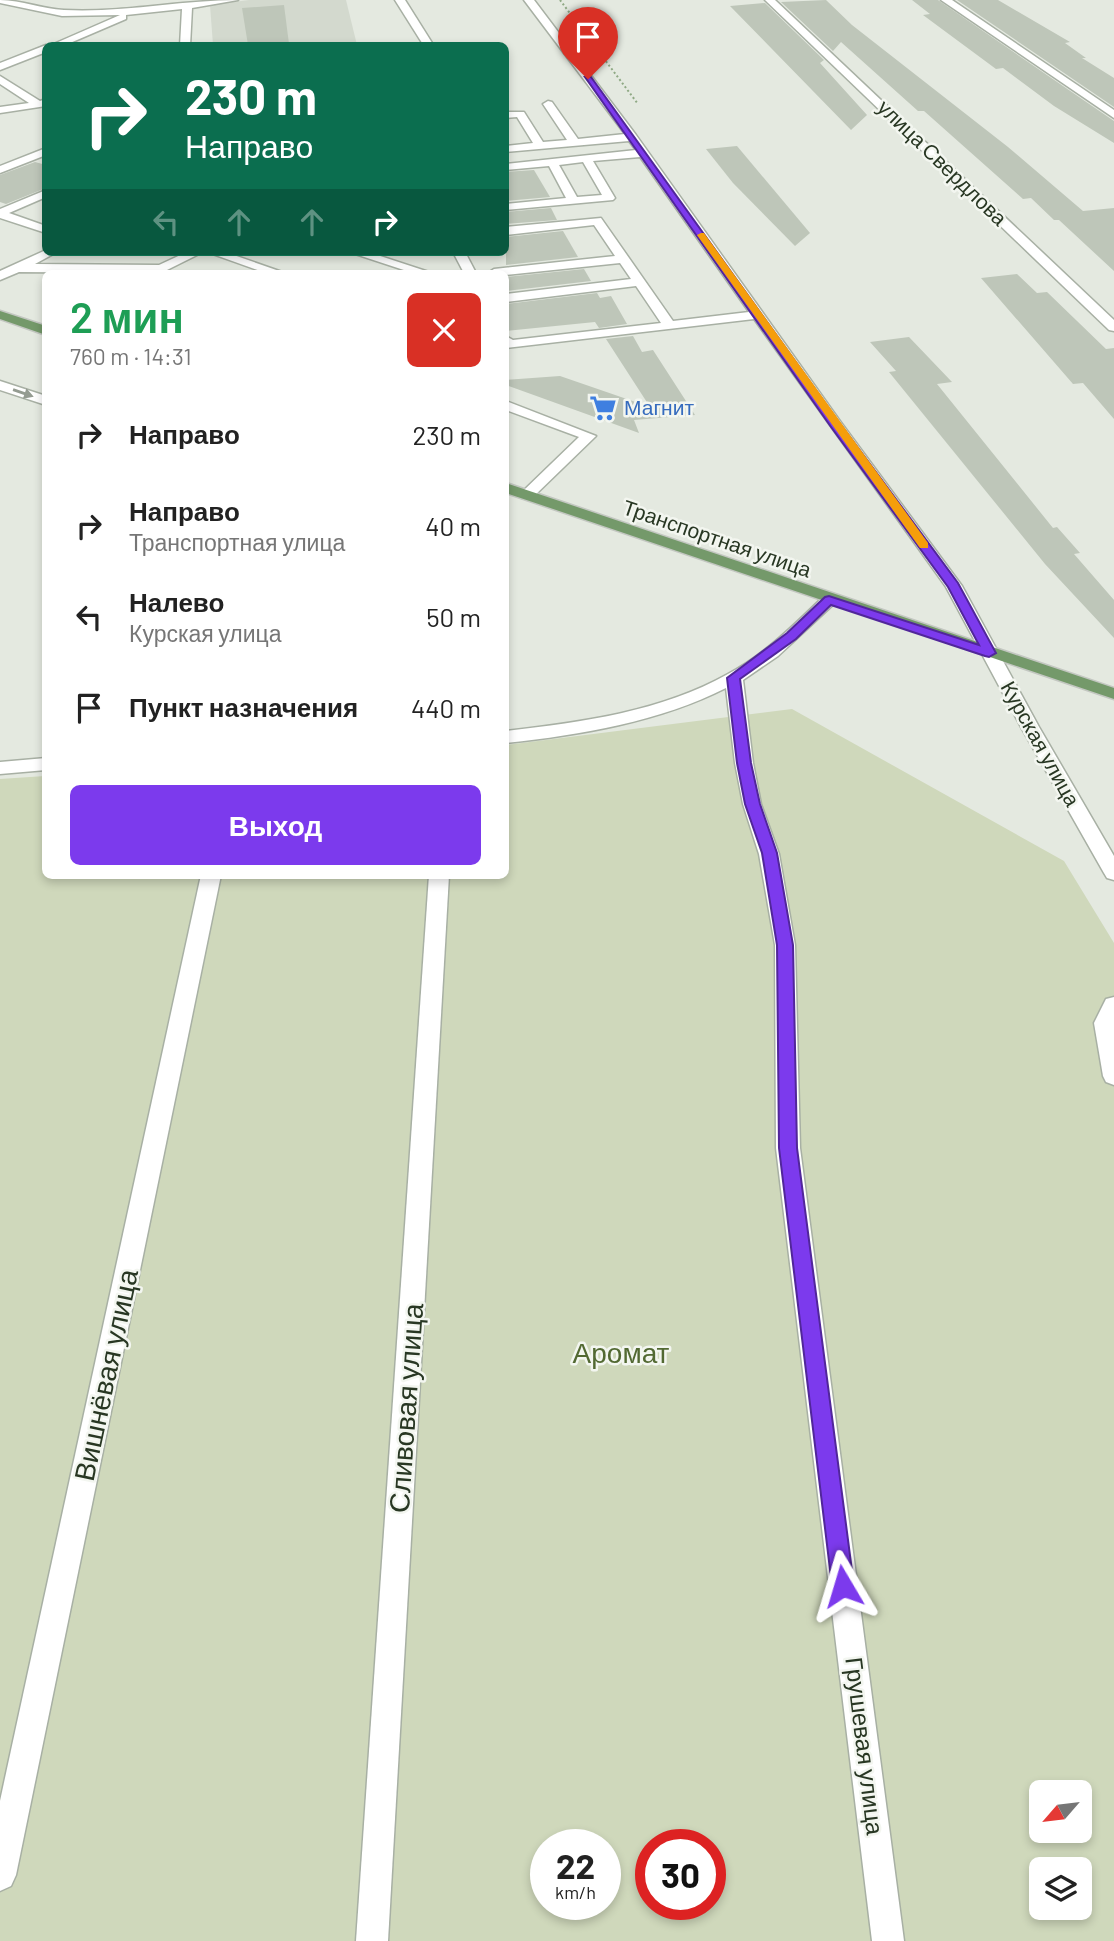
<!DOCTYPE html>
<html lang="ru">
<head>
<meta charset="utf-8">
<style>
  :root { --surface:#fff; --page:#f2f2f2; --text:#222; --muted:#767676; --accent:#7c3aed }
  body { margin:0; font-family:Barlow,sans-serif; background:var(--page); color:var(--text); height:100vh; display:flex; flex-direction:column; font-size:26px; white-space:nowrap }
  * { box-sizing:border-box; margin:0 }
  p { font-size:23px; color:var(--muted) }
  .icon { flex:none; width:38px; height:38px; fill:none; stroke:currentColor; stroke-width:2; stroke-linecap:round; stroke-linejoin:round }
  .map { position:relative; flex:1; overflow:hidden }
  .details { position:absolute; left:42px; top:270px; width:467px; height:609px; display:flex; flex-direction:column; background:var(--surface); border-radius:10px; box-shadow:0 4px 10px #0003 }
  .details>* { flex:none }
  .banner { position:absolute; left:42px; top:42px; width:467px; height:214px; border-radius:10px; box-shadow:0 4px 10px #0003; background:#0b6e4f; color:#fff; overflow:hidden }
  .needle { width:46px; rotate:242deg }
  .fabs { position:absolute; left:1029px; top:1780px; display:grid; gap:14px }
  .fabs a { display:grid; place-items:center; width:63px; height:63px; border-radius:10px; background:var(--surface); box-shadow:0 4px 10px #0003; font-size:35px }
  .speed { position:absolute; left:530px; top:1829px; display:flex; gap:14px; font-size:35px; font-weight:700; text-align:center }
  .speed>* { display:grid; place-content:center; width:91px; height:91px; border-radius:50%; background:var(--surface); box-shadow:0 4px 10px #0003; line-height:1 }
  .speed small { font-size:18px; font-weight:400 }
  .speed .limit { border:10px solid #d22; background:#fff; color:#111 }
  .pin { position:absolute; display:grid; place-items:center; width:60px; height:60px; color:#fff; margin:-72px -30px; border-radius:50% 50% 50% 0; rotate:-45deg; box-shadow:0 0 7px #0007 }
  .pin .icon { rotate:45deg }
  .me { position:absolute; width:77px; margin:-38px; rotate:353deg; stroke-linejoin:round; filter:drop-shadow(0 0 5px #0008) }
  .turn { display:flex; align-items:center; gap:24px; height:147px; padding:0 28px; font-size:32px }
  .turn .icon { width:91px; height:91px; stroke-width:2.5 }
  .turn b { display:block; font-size:49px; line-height:60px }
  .lanes { display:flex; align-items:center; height:66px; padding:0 28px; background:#0003; justify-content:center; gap:35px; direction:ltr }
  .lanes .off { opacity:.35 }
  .round { display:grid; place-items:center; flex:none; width:74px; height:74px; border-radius:10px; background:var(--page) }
  .head { display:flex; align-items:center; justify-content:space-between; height:119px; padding:0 28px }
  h1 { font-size:42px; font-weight:600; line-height:52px; color:#1e9e55 }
  .cta { display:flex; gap:14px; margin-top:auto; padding:14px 28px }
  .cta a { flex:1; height:80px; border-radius:10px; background:var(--accent); color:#fff; font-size:28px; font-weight:600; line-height:80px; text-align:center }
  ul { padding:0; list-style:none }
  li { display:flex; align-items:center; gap:21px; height:91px; padding:0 28px }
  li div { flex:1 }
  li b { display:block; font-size:26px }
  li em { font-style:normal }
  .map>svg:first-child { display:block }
  .built { fill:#d3d9ce }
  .green { fill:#cfd8bb; fill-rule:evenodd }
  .building { fill:#bec6b9 }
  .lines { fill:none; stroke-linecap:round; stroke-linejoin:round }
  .minor-casing { stroke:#a8b0a4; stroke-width:3 }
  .major-casing { stroke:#c3c7c1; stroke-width:3 }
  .path { stroke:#8fa984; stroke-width:2; stroke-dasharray:2 2.5; stroke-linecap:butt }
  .minor { fill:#fff; fill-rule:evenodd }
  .major { fill:#74996a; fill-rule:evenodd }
  .oneway { fill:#949b91 }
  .route { fill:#7c3aed; stroke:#51269a; stroke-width:2 }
  .slow { fill:#f59e0b }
  .labels { text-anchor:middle; stroke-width:5; stroke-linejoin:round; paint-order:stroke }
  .far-street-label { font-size:21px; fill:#283723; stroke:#f3f6f0 }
  .far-shop-label { font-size:21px; fill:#366cbe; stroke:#f3f6f0; text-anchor:start }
  .street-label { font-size:24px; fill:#283723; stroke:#f3f6f0 }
  .near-park-label { font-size:28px; fill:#526932; stroke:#f3f6f0 }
  .near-street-label { font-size:28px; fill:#283723; stroke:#f3f6f0 }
</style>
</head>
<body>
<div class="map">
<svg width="1114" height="1941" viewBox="0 0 1114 1941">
  <rect width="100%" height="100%" fill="#e4e9e0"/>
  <polygon class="built" points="249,0 346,0 357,45 213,45 210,5"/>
  <path class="green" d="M792,709L1064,861L1114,943V1941H0V779L45,776L46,875H506V745ZM1041,1792H1080V1830H1041ZM546,1844H606V1904H546ZM651,1844H710V1904H651ZM1041,1869H1080V1908H1041Z"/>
  <g class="building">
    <polygon points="826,0 852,25 1008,147 1083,211 1114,208 1114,271 1059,220 1054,220 1031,198 1023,199 924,111 918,111 841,42 833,51 781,2"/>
    <polygon points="912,0 938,0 1114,121 1114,143 1054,106 1003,68 996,69 923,15 930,14"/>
    <polygon points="957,0 998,0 1070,42 1065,43 1086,58 1082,58 1114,78 1114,107"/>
    <polygon points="765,3 824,60 820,63 867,115 851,130 730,6"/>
    <polygon points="284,5 289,44 248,45 242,8"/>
    <polygon points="737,146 810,233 795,246 733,183 706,149"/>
    <polygon points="35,162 46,165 46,188 6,204 0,202 0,175"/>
    <polygon points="534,170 550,197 506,201 506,172"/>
    <polygon points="551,208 557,220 506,224 506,212"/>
    <polygon points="563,231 578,257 506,265 506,237"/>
    <polygon points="584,269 591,281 506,291 506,277"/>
    <polygon points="1017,274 1037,293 1047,292 1106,349 1114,348 1114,419 1083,383 1073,384 981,278"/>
    <polygon points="597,293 600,298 611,296 627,324 599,328 595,322 506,331 506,304"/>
    <polygon points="633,336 642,352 653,350 695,415 634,420 639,433 506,385 506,380 560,376 650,407 606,339"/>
    <polygon points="909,337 952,382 937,384 1053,528 1057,527 1080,553 1074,554 1114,600 1114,638 1045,564 889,372 896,371 870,342"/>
  </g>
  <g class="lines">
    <defs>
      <g id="minor">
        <path d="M0,0C22,0 42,9 64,10C123,13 180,0 238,0L192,8L190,46H180L182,9L126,15V19L63,46H49L120,15L62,16L0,3Z"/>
        <polygon points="395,0 405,0 434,46 424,46"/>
        <path d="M524,0H534L636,135L840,421L962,586L1039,727L1114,856V880L1107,878L1104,873L1021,727L946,587L754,319L506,348V336L513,340L661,323L636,286L506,302V294L631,279L620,263L506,275V273H488L494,269L615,256L594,225L506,235V227L601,218L673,321L749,312L640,157L593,161L615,198L613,200L506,210V204L566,198L549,166L506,170V164L636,150L629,141L506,152V146L533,143L517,117L506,118V112H524L543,142L567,140L543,104L548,101L552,102L578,139L625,134ZM583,162L602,195L577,197L559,165Z"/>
        <polygon points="765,0 775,0 1114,320 1114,331 1109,330"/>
        <polygon points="941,0 952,0 1114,110 1114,118"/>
        <polygon points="46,45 46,52 0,70 0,63"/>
        <polygon points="0,76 40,101 46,99 46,106 0,113 0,107 29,103 0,84"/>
        <polygon points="46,148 46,155 0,173 0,166"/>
        <polygon points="46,190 46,197 9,213 46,226 46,233 0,218 0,209"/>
        <polygon points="46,250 57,252 35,264 159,265 187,252 203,252 161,273 19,272 0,280 0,271"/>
        <polygon points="207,252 225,252 285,273 266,273"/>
        <polygon points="349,252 368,252 432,273 413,273"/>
        <polygon points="453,252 465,252 476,273 464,273"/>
        <polygon points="0,381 46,396 46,405 0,390"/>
        <polygon points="506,401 596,436 532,498 522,498 519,495 522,492 579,437 506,410"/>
        <path d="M829,595L835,597L837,600L835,603L778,656L743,680L753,763L761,804L779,854L795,945L800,1148L904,1941H872L776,1148L775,945L759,854L743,804L735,763L726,688C659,722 580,735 506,743V731C582,722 660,712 728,674C764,655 794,625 823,597Z"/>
        <polygon points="46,758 46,770 0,774 0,762"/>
        <polygon points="201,875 221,875 16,1875 11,1886 0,1891 0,1801"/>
        <polygon points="429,875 449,875 388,1941 356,1941"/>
        <polygon points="1114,997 1114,1085 1106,1082 1103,1076 1094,1023 1106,999"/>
      </g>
      <g id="major">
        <polygon points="0,311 46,326 46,335 0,319"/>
        <polygon points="506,483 1114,688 1114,699 506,493"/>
      </g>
    </defs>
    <use href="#minor" class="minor-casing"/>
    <use href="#major" class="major-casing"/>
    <polyline class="path" points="560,0 638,104"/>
    <use href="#minor" class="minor"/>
    <use href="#major" class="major"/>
  </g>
  <defs><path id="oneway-solid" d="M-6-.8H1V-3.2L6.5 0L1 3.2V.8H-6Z" transform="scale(1.75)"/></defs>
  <use class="oneway" href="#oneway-solid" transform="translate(23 393) rotate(19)"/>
  <polygon class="route" points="585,77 591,77 839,422 958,583 996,653 989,657 985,656 831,605 796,639 740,679 751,763 760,804 777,853 793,945 797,1148 854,1586 851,1593 843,1596 835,1593 832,1586 779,1148 777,945 762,853 745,804 737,763 727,678 787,633 825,597 829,596 979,645 948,587 831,427"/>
  <polygon class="slow" points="701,233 704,233 928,543 928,548 920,548 697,235"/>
  <defs>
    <symbol id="supermarket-bare" viewBox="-9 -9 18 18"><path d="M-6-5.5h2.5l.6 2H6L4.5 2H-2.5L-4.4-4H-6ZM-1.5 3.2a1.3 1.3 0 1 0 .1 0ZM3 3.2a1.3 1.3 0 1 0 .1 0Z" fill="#3f7fe0" stroke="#f3f6f0" stroke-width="2.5" paint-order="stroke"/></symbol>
  </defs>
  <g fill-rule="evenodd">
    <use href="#supermarket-bare" x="584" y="389" width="38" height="38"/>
  </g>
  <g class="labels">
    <g class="far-street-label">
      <text transform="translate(942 163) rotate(44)" y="7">улица Свердлова</text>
      <text transform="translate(717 539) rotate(19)" y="7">Транспортная улица</text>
      <text transform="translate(1040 744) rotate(61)" y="7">Курская улица</text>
    </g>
    <g class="far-shop-label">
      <text x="624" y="415">Магнит</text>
    </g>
    <g class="street-label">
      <text transform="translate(864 1746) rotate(83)" y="8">Грушевая улица</text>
    </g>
    <g class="near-park-label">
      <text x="621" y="1363">Аромат</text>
    </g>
    <g class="near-street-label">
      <text transform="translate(106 1375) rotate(-78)" y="10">Вишнёвая улица</text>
      <text transform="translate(406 1408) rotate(-86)" y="10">Сливовая улица</text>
    </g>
  </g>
</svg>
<div class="fabs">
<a><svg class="needle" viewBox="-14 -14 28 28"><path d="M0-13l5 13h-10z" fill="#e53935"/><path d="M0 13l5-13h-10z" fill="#767676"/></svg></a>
<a><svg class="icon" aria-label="layers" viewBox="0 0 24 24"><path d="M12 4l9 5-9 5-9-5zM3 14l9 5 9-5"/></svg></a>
</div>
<div class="speed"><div>22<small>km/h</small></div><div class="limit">30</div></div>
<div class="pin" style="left:588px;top:79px;background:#d93025"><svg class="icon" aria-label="arrive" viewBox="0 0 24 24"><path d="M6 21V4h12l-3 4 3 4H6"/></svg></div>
<svg class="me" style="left:843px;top:1586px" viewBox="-20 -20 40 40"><path d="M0-17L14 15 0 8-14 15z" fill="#7c3aed" stroke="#fff" stroke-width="4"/></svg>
<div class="banner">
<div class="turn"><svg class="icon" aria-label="right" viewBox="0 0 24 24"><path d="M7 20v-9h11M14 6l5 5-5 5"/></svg><div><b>230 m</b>Направо</div></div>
<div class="lanes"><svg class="icon off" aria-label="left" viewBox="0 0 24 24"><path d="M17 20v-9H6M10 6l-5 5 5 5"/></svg><svg class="icon off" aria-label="ahead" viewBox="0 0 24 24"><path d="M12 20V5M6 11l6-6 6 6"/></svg><svg class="icon off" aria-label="ahead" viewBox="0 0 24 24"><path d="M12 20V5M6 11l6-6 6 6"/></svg><svg class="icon" aria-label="right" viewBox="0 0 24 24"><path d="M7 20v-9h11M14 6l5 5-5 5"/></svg></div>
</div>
<section class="details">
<div class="head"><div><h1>2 мин</h1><p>760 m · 14:31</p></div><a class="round" style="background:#d93025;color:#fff"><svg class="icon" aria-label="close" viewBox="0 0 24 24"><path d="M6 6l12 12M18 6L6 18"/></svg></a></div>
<ul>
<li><svg class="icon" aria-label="right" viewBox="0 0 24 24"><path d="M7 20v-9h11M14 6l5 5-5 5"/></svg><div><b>Направо</b></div><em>230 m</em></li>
<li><svg class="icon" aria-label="right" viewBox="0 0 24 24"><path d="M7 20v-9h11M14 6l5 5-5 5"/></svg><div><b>Направо</b><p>Транспортная улица</p></div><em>40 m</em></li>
<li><svg class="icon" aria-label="left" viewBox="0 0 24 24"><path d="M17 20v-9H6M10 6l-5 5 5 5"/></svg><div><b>Налево</b><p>Курская улица</p></div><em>50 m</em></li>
<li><svg class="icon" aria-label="arrive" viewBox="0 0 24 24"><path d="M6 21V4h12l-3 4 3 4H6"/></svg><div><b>Пункт назначения</b></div><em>440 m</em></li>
</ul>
<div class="cta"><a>Выход</a></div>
</section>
</div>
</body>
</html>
